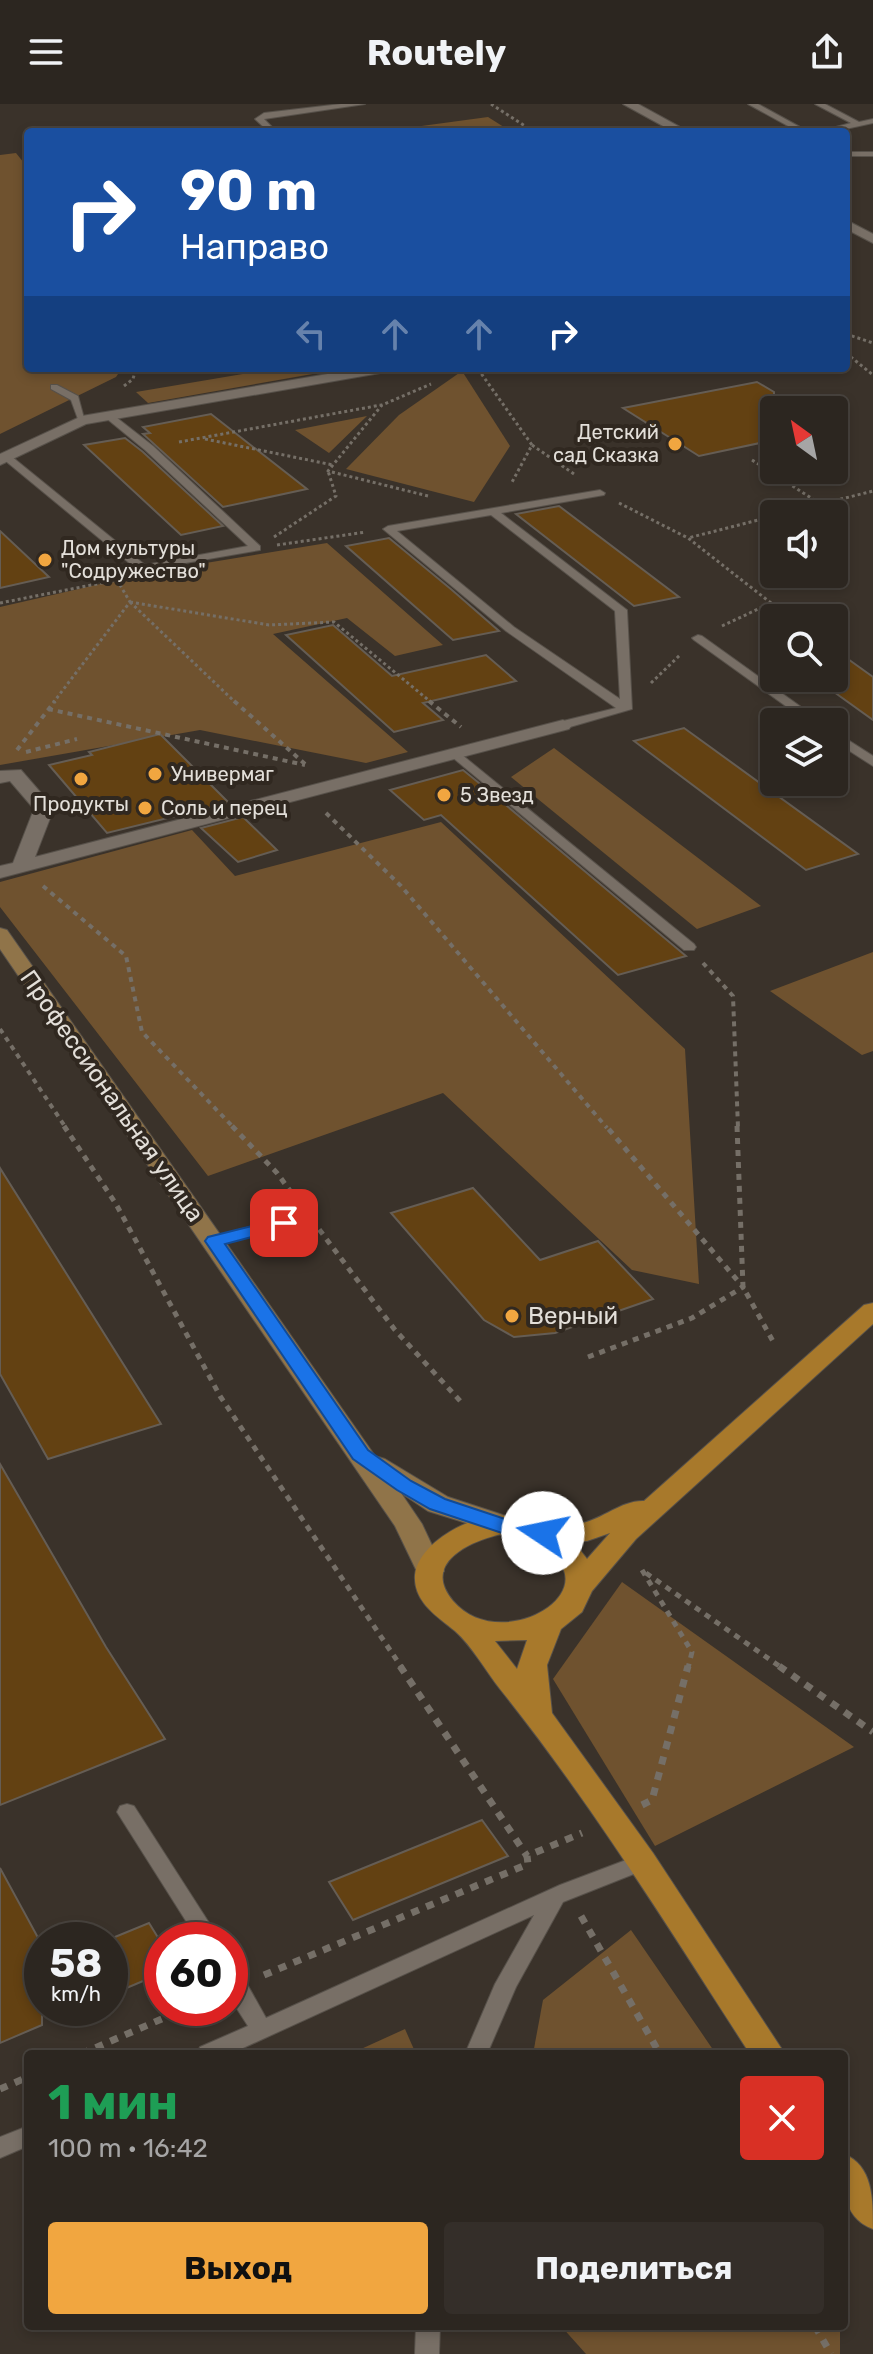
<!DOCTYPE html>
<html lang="ru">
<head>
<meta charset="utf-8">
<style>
  :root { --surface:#2c2620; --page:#342e29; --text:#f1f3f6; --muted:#a6a5a5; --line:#48433e; --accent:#f1a640 }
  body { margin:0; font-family:Rubik,sans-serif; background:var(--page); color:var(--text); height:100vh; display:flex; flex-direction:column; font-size:30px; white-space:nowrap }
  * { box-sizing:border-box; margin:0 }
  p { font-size:26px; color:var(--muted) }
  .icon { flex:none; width:44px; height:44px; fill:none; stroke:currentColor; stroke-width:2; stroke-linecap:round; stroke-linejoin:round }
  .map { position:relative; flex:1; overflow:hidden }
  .side { position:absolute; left:24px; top:1946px; width:824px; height:280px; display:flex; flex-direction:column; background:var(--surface); border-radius:8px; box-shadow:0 4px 12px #0003,0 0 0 2px var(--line) }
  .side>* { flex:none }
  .banner { position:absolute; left:24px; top:24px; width:826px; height:244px; border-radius:8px; box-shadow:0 4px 12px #0003,0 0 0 2px var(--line); background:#1a4fa0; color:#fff; overflow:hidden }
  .needle { width:52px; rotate:327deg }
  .controls { position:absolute; left:760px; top:292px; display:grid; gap:16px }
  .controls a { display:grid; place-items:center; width:88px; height:88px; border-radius:8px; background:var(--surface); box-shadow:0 4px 12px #0003,0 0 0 2px var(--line); font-size:40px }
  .speed { position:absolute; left:24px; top:1818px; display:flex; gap:16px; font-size:40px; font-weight:700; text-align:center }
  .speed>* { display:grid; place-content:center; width:104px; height:104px; border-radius:50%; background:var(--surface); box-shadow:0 4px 12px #0003,0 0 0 2px var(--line); line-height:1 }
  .speed small { font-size:20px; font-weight:400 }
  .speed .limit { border:12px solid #d22; background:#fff; color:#111 }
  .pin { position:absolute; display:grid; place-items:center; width:68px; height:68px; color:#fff; margin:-34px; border-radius:16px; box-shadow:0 4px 12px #0006 }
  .me { position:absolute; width:88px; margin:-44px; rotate:281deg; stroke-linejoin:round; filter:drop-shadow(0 0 6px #0008) }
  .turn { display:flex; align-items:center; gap:28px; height:168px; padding:0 24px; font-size:36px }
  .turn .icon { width:104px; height:104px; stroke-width:2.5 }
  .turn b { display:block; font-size:56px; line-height:68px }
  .lanes { display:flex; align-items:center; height:76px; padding:0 24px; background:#0003; justify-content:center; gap:40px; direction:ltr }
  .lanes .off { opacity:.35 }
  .round { display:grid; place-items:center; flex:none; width:84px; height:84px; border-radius:8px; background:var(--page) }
  .overview { display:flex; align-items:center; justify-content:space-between; height:136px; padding:0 24px }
  h1 { font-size:48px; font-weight:700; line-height:60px; color:#1e9e55 }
  .button { display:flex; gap:16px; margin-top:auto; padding:16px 24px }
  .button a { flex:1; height:92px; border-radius:8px; background:var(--accent); color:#111; font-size:32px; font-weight:700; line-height:92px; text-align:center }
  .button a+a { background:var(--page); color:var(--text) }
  header { display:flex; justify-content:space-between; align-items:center; height:104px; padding:0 24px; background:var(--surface); font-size:36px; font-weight:700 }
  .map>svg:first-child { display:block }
  .green { fill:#6f522f }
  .building { fill:#634112; stroke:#655d54; stroke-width:2 }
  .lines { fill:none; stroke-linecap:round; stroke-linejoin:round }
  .service-casing { stroke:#57514a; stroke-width:2 }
  .minor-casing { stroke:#57514a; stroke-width:2 }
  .secondary-casing { stroke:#57514a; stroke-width:2 }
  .primary-casing { stroke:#57514a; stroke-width:2 }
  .path-far3 { stroke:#756f67; stroke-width:3; stroke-dasharray:3 3; stroke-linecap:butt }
  .path-far2 { stroke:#756f67; stroke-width:4; stroke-dasharray:5 5; stroke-linecap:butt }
  .path-far1 { stroke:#756f67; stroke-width:5; stroke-dasharray:6 6; stroke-linecap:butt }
  .path { stroke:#756f67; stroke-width:7; stroke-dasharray:8 8; stroke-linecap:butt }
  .service { fill:#786f66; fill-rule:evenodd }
  .minor { fill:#786f66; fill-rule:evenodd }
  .secondary { fill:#907449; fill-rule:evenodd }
  .primary { fill:#a8792b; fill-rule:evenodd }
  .route { fill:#1a73e8; stroke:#114b97; stroke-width:2 }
  .poi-dot { fill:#f1a640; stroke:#302820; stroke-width:3 }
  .labels { text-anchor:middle; stroke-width:8; stroke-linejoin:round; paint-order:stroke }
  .far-poi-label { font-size:20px; fill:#e3dfd9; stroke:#302820; text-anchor:start }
  .street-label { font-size:24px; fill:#e3dfd9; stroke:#302820 }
  .poi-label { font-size:24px; fill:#e3dfd9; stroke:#302820; text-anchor:start }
</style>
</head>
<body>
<header><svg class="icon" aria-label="menu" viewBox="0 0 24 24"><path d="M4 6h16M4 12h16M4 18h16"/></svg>Routely<svg class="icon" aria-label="share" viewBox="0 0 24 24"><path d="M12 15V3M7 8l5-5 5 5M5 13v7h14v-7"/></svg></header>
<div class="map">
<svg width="873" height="2250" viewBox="0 0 873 2250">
  <rect width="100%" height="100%" fill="#3a322a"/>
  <g class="green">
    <polygon points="488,13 507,25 503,28 377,28"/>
    <polygon points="16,49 28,64 28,264 122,264 116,273 0,330 0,51"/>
    <polygon points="278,264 347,264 148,299 136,288"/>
    <polygon points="462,267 510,342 474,398 346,365 399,311"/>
    <polygon points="367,312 329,349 295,326"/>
    <polygon points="327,439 443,541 395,552 347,514 273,530 408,648 366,659 200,626 0,661 0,503 157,467"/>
    <polygon points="554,644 761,802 697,825 511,673"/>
    <polygon points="441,718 685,945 699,1180 632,1166 443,989 208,1072 0,803 0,778 192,726 235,772"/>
    <polygon points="873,848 873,947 862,951 770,887"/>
    <polygon points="622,1478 854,1643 655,1742 553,1575"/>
    <polygon points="631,1826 716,1950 533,1950 543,1896"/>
    <polygon points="405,1925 416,1950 350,1950"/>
    <polygon points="561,2222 840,2222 840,2250 586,2250"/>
  </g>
  <g class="building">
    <polygon points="757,278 774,288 774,336 699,352 623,304"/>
    <polygon points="211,310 307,385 223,403 143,330 150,329 143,323"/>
    <polygon points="125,334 143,348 223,422 181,431 84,341"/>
    <polygon points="559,402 679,493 634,502 516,410"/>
    <polygon points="0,427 49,473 0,484"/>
    <polygon points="389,434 452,486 499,527 453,536 346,442"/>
    <polygon points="333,521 392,572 486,551 516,577 423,599 443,616 394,628 286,531"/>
    <polygon points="834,545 873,573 873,616 834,588"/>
    <polygon points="684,624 858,750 806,766 634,637"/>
    <polygon points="160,630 229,699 107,729 49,661 92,651 89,648"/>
    <polygon points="463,666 495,692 686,852 618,871 441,711 424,716 390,686"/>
    <polygon points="243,713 277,746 238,758 201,724"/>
    <polygon points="0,1064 161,1320 48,1355 0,1270"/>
    <polygon points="473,1084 540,1156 598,1137 653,1195 555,1229 514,1233 484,1216 391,1109"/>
    <polygon points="0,1360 106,1543 165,1635 0,1701"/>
    <polygon points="482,1716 508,1752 353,1816 329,1778"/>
    <polygon points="0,1764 42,1841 42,1921 0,1939"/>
    <polygon points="149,1819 162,1840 162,1869 110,1891 110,1835"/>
  </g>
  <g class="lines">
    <defs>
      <g id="service">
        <polygon points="341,0 365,0 264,15 277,28 269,28 255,15 264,9"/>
        <polygon points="748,0 758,0 809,28 799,28"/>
        <polygon points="815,0 825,0 859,18 873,15 873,19 832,28 817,28 851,19"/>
        <rect x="846" y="48" width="27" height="4"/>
        <polygon points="51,281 57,281 78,292 85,318 79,318 71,296 51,285"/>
        <polygon points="106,310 112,310 153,342 260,442 260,446 139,467 2,354 11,352 145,461 248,442 145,346 106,314"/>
        <path d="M600,386L605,389L604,391L501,409L627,506L632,605L563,625L557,621L559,618L616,604L506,527L383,425L388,422ZM491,411L615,507L620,595L514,523L397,427Z"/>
        <polygon points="698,531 702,532 822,618 808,618 694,536 692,534"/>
        <polygon points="834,627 873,652 873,662 834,637"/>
        <polygon points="456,646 694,840 696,843 694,846 684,846 452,653 450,650"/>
        <polygon points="284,1114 292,1119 290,1122 214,1142 206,1137 208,1134"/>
        <polygon points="127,1700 134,1702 220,1836 198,1836 117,1708 120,1702"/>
        <polygon points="642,1750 649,1752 652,1758 649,1764 563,1798 516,1883 487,1950 465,1950 495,1880 534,1811 230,1950 197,1950 200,1943 248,1922 230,1894 230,1861 238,1864 266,1914 560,1781"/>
        <polygon points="28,2022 28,2042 0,2054 0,2033"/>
        <polygon points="416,2222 440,2222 439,2250 415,2250"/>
      </g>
      <g id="minor">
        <polygon points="623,0 638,0 689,28 674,28"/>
        <polygon points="846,116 873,130 873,139 846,125"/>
        <polygon points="363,264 393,264 386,268 86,320 0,361 0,350 82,312"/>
        <polygon points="439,264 458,264 451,268"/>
        <polygon points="563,616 572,621 569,625 0,774 0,762 13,759 34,705 10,677 0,679 0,667 21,666 54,704 35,753"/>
      </g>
      <polygon id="secondary" points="0,824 7,826 375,1352 385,1355 448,1393 512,1414 516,1421 512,1428 502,1430 428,1407 401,1389 422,1420 444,1467 440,1474 430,1477 420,1474 395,1422 0,845"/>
      <g id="primary">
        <path d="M873,1199V1220L636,1435L592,1487L582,1508L561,1525L547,1561L552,1609L653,1749L785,1950H750C670,1826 592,1700 500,1585C486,1567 472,1542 455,1527C438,1513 413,1498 415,1471C418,1438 474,1409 504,1412C516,1413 528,1420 540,1420C552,1421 569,1421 582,1419C603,1415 622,1396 644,1397L864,1201ZM610,1429L587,1455L574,1438L587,1437ZM502,1430C646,1464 508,1561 453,1497C421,1459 470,1437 502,1430ZM527,1536L517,1565L495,1537Z"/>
        <path d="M844,2050C873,2062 873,2095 873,2125C840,2113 844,2079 844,2050Z"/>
      </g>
    </defs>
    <use href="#service" class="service-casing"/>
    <use href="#minor" class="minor-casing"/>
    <use href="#secondary" class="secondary-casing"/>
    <use href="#primary" class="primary-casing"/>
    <g class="path-far3">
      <polyline points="491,0 525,22 519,28"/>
      <polyline points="846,230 873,239"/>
      <polyline points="846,249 873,271"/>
      <polyline points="478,265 532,341 511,380"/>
      <polyline points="124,282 133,275 136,264"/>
      <polyline points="205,335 333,361"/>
      <polyline points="179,338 381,301"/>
      <polyline points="532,341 574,370"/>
      <polyline points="752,356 819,399"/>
      <polyline points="428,392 328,367 382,301 431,280"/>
      <polyline points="619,399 688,434"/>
      <polyline points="782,410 873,387"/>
      <polyline points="274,433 336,392 328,367"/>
      <polyline points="277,441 366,428"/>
      <polyline points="130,498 269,521 334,518 432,599"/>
      <polyline points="130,498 236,599"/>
      <polyline points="0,499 117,476"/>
      <polyline points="722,522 771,499 688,434 774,412"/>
      <polyline points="651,579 681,550"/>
      <polyline points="53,599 130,498 120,481"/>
    </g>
    <g class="path-far2">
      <polyline points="234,597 305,660"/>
      <polyline points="429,597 461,623"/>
      <polyline points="48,605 305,661"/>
      <polyline points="17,646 55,597"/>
      <polyline points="26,648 77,635"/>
      <polyline points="326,709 401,782 607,1024"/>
      <polyline points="43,782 126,852 142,928 234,1024"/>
      <polyline points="703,859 733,892 738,1024"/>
      <polyline points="0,925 66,1024"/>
    </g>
    <g class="path-far1">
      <polyline points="64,1022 116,1100 220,1292 402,1564"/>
      <polyline points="232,1022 277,1069 299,1099"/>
      <polyline points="737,1022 743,1183 775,1241"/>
      <polyline points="312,1116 395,1226 463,1300"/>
      <polyline points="588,1253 692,1214 743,1183 606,1022"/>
      <polyline points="642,1466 692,1548 688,1564"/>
      <polyline points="646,1469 782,1564"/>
    </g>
    <g class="path">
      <polyline points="400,1562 527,1752"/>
      <polyline points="779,1562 873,1628"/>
      <polyline points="642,1701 652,1696 688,1562"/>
      <polyline points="581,1812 660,1950"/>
      <polyline points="264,1871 528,1760 527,1752 582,1729"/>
      <polyline points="81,1950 187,1904"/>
      <polyline points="0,1985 28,1973"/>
      <polyline points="815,2222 831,2250"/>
    </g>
    <use href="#service" class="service"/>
    <use href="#minor" class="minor"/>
    <use href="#secondary" class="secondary"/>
    <use href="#primary" class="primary"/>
  </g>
  <polygon class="route" points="284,1114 293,1119 290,1123 225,1140 368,1346 411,1377 445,1395 505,1415 551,1424 554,1429 551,1434 543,1437 502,1429 430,1405 397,1386 353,1355 205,1137 208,1133"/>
  <g class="poi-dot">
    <circle cx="675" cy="340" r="8"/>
    <circle cx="45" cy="456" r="8"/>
    <circle cx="155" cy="670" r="8"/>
    <circle cx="81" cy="675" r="8"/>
    <circle cx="444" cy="691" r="8"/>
    <circle cx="145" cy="704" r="8"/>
    <circle cx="512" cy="1212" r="8"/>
  </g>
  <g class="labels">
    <g class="far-poi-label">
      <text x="659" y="335" text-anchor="end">Детский<tspan x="659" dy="23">сад Сказка</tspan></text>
      <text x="61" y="451">Дом культуры<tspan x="61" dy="23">"Содружество"</tspan></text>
      <text x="171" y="677">Универмаг</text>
      <text x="460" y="698">5 Звезд</text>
      <text x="81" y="707" text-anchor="middle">Продукты</text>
      <text x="161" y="711">Соль и перец</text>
    </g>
    <g class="street-label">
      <text transform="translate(112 992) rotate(55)" y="8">Профессиональная улица</text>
    </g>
    <g class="poi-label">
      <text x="528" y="1220">Верный</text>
    </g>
  </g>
</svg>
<div class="controls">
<a><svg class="needle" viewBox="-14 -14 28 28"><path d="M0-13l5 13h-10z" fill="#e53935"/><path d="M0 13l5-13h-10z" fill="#a6a5a5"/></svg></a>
<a><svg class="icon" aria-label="sound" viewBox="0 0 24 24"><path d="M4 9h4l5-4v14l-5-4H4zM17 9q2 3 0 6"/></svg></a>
<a><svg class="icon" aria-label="search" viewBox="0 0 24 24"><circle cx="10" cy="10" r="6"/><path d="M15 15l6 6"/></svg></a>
<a><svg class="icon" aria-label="layers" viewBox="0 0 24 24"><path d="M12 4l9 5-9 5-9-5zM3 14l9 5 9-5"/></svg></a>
</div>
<div class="speed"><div>58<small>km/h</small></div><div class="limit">60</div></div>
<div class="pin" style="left:284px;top:1119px;background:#d93025"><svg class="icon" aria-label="arrive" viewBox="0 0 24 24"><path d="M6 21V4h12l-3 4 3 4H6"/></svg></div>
<svg class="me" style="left:543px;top:1429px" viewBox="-20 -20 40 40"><circle r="19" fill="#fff"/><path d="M0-13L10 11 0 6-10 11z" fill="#1a73e8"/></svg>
<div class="banner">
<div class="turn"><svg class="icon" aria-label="right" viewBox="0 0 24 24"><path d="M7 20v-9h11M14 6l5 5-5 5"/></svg><div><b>90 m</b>Направо</div></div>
<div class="lanes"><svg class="icon off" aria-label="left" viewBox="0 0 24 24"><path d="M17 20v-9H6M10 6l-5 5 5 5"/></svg><svg class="icon off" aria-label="ahead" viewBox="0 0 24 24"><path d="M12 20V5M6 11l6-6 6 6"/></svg><svg class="icon off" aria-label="ahead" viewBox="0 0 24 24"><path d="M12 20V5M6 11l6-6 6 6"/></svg><svg class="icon" aria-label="right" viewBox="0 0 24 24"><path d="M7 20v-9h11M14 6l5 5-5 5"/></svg></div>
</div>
<section class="side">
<div class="overview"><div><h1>1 мин</h1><p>100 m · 16:42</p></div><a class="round" style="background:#d93025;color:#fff"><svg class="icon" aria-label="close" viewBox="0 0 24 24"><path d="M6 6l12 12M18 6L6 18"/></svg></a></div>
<div class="button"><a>Выход</a><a>Поделиться</a></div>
</section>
</div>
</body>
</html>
